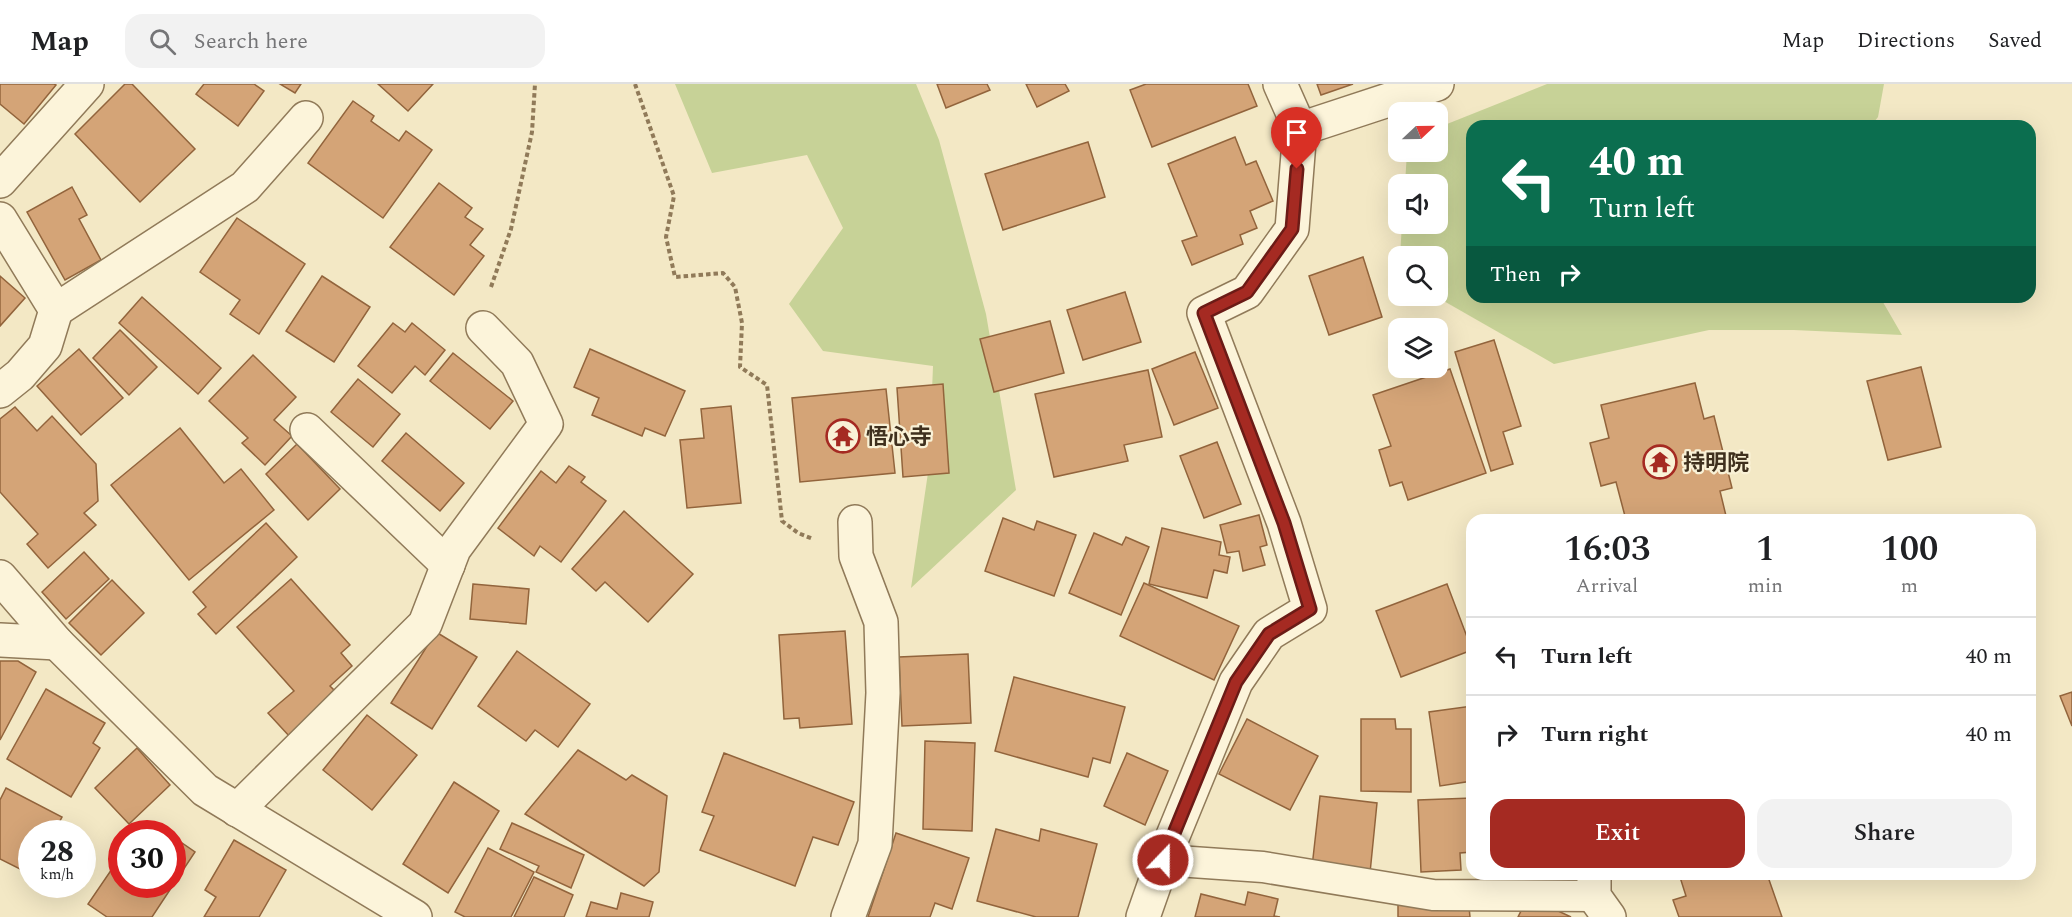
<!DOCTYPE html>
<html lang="en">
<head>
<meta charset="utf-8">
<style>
  :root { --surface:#fff; --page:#f2f2f2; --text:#202124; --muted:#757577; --line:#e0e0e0; --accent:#a52a22 }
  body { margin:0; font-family:Spectral,"Noto Sans JP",serif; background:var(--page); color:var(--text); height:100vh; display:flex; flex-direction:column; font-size:22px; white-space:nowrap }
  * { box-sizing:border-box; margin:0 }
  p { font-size:20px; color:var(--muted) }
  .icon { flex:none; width:33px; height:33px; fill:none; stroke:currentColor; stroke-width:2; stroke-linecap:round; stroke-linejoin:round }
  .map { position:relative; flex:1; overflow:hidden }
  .panel { position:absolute; left:1466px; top:430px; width:570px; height:366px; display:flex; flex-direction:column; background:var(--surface); border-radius:18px; box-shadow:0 6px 24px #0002 }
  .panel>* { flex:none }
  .top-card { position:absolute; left:1466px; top:36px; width:570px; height:183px; border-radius:18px; box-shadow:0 6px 24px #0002; background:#0b6e4f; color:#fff; overflow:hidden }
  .needle { width:39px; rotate:68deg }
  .tools { position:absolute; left:1388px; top:18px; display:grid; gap:12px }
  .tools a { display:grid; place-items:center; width:60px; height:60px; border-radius:12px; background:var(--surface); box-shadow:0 6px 24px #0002; font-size:30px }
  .speed { position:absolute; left:18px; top:736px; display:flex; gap:12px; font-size:30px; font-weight:700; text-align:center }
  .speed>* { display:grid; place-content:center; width:78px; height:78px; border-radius:50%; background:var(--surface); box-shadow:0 6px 24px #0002; line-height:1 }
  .speed small { font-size:15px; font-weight:400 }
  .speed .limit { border:9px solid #d22; background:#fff; color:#111 }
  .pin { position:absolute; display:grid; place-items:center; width:51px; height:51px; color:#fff; margin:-62px -26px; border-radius:50% 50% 50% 0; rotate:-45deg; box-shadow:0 0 6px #0007 }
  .pin .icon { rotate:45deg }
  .me { position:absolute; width:66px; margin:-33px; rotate:22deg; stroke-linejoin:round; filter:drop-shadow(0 0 4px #0008) }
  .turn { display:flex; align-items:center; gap:21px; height:126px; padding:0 24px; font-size:27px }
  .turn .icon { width:78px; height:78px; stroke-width:2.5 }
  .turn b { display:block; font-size:42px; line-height:51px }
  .then { display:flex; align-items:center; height:57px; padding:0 24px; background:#0003; gap:12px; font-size:22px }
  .eta { display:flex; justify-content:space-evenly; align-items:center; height:102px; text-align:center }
  .eta b { font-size:36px; font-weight:600; line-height:42px }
  .button { display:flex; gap:12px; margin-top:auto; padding:12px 24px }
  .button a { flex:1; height:69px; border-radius:18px; background:var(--accent); color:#fff; font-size:24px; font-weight:600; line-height:69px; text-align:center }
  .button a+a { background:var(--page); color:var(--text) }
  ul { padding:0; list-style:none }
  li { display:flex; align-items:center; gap:18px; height:78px; padding:0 24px; border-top:2px solid var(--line) }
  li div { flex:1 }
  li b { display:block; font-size:22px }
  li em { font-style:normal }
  header { display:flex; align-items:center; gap:36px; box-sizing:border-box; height:84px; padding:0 30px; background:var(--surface); border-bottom:2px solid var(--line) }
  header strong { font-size:28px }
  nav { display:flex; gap:33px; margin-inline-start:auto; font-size:21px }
  .search { width:420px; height:54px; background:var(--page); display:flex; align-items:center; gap:15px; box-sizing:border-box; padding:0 21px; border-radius:18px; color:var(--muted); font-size:22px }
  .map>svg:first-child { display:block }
  .green { fill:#c7d297 }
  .building { fill:#d4a477; stroke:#92643c; stroke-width:1.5 }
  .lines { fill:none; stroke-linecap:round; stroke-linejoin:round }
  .lane-casing { stroke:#907a59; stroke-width:33 }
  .street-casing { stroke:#907a59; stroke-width:36 }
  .path { stroke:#907a59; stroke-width:4; stroke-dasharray:4.5 3; stroke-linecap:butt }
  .lane { stroke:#fcf4da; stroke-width:30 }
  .street { stroke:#fcf4da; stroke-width:33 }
  .route-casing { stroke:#6b1b16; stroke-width:15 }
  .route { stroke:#a52a22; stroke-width:10 }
  .labels { text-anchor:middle; stroke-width:4.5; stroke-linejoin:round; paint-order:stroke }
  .poi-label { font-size:22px; font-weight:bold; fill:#3f301e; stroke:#f9f1d6; text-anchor:start }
</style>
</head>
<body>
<header>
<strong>Map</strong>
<div class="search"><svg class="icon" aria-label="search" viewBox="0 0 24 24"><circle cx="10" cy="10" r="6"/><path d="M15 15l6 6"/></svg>Search here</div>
<nav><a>Map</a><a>Directions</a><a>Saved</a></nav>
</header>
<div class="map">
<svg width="2072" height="833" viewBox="0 0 2072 833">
  <rect width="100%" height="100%" fill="#f3e8c5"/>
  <g class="green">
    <polygon points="675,0 916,0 939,56 986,230 1016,406 911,504 929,382 933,282 823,267 789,220 843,144 807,71 712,89"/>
    <polygon points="1547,0 1884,0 1878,33 1871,42 1472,42 1472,213 1880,213 1902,251 1794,246 1709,246 1554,280 1435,212 1437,212 1437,172 1400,172 1402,140 1437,140 1437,100 1405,100 1407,68 1437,68 1437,44"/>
  </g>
  <g class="building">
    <polygon points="0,0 54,0 56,1 24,40 0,20"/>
    <polygon points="125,0 132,0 195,65 140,118 75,50"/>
    <polygon points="204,0 254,0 264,7 238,42 196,10"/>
    <polygon points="280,0 301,0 295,9"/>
    <polygon points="378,0 433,0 408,27"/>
    <polygon points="937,0 987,0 990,6 946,24"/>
    <polygon points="1026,0 1065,0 1069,7 1037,23"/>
    <polygon points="1146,0 1248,0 1257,22 1152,63 1130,6"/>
    <polygon points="1317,0 1353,0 1321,11"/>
    <polygon points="353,17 374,32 371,37 399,57 406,47 432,66 383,134 308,79"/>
    <polygon points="1235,53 1246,81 1256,77 1273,117 1250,127 1257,144 1240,151 1243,160 1192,181 1182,157 1197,152 1168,80"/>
    <polygon points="1088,58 1105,113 1003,146 985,90"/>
    <polygon points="439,99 472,124 465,133 483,145 470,161 484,172 454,211 390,163"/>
    <polygon points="72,103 87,131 79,135 101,176 65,196 27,128"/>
    <polygon points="237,134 305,180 259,250 230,230 240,216 200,188"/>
    <polygon points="1363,173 1382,233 1329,251 1309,192"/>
    <polygon points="0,192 25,214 0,242"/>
    <polygon points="322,192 370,223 334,278 286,247"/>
    <polygon points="1125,208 1141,258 1083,276 1067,226"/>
    <polygon points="142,213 221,284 198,310 119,239"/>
    <polygon points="1050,237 1064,289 994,308 980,255"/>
    <polygon points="393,239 405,248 412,239 445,266 425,291 415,282 392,309 358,282"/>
    <polygon points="120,246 157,283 129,311 93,274"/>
    <polygon points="1494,256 1521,342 1503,348 1513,380 1491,387 1455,268"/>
    <polygon points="79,265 123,314 81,351 37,302"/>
    <polygon points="590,265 685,307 665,352 645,344 642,352 592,331 599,314 574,303"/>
    <polygon points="1195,268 1218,324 1174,341 1152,285"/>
    <polygon points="453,269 513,317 490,345 430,297"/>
    <polygon points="253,271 296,313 274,336 292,352 265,381 242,359 248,354 209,317"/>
    <polygon points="1921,283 1941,363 1888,376 1867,297"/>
    <polygon points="1450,285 1486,389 1408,416 1402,398 1390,402 1379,366 1391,362 1373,311"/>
    <polygon points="1148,286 1162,353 1124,361 1128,377 1054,393 1035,310"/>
    <polygon points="358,295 400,330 373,363 331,328"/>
    <polygon points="1695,299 1704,335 1714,332 1732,404 1720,407 1727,436 1626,436 1616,398 1601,402 1590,359 1609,354 1601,321"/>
    <polygon points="943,300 949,389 903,393 897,304"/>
    <polygon points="886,305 895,389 800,398 792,314"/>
    <polygon points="731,322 741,419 687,424 680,356 704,354 701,325"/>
    <polygon points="15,323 37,347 52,332 96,380 98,417 84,429 96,441 48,484 27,460 38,450 0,408 0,335"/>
    <polygon points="180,344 224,399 241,385 274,426 189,496 111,401"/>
    <polygon points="406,349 464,399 440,427 382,377"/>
    <polygon points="1217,358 1241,420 1204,434 1180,372"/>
    <polygon points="297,360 340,405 308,436 266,390"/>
    <polygon points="569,382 585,393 581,398 606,417 561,478 540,462 534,472 498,444 541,387 556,399"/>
    <polygon points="624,427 693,490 648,538 605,498 596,507 572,485"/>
    <polygon points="1259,431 1267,461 1260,463 1265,481 1243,487 1239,467 1227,469 1220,441"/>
    <polygon points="1003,434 1034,446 1037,437 1076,451 1054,512 985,487"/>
    <polygon points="266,439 297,473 216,550 198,530 206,523 193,508"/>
    <polygon points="1162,444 1221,458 1219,471 1230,473 1227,489 1214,486 1207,514 1149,500"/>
    <polygon points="1094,449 1122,461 1126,453 1149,463 1121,531 1069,509"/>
    <polygon points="84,468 109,495 66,535 42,508"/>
    <polygon points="291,495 350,561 341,569 352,582 330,602 338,610 290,653 268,629 294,607 237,543"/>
    <polygon points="112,496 144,529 101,571 69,539"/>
    <polygon points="1144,499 1239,542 1214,596 1120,552"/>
    <polygon points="473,500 529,505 526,540 470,535"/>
    <polygon points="1447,500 1472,566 1401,593 1376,527"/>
    <polygon points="845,547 852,640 800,644 799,634 784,635 779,551"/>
    <polygon points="436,548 477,573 432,645 391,619"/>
    <polygon points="517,567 590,620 558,663 535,646 526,657 478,622"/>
    <polygon points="968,570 971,639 902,642 899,573"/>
    <polygon points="0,577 18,577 36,588 0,656"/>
    <polygon points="1014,593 1125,623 1110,679 1093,674 1088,693 995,667"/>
    <polygon points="46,605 105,639 93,659 100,664 71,713 7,675"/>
    <polygon points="2072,608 2072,642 2060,612"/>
    <polygon points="1472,622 1472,697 1440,702 1429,628"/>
    <polygon points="367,631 417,671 372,726 323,686"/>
    <polygon points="1247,635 1318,672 1290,726 1219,690"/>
    <polygon points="1361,635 1395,635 1396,645 1411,645 1411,708 1361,707"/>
    <polygon points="925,657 975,659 972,747 923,745"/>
    <polygon points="137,664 170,701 129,740 95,704"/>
    <polygon points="578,666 626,696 632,691 667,712 659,788 644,802 525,730"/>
    <polygon points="724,669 854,718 838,761 813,753 795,802 700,766 714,732 702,728"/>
    <polygon points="1127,669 1168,687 1145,741 1104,722"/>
    <polygon points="454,698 499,727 448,809 403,780"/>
    <polygon points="6,704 62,733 53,750 32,750 32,791 0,775 0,716"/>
    <polygon points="1320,712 1377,719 1370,789 1312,783"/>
    <polygon points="1472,714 1472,768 1460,769 1461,786 1421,788 1418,716"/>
    <polygon points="512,739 584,771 571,804 536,788 539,782 500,765"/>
    <polygon points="996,745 1039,757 1041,745 1097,760 1078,833 1036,833 977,817"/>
    <polygon points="896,749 969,774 952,825 935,819 930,833 868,833"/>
    <polygon points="172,752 195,768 152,833 107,833 88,820 116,779 122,783 122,801 172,801"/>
    <polygon points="234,756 286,786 259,833 204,833 216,813 205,806"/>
    <polygon points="488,764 534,788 511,833 465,833 455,828"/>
    <polygon points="1509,790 1575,790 1575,792 1509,793"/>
    <polygon points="1679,790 1767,790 1782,833 1679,833 1673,816 1686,812"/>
    <polygon points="534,793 573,811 564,833 514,833"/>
    <polygon points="1248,808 1278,815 1274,832 1280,833 1195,833 1201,810 1245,821"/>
    <polygon points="621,809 653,818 649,833 586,833 591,818 617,825"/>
    <polygon points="1528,813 1571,833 1518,833"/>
    <polygon points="1398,817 1469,823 1470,833 1398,833"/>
  </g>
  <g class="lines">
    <defs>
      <polyline id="lane" points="1163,776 1263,783 1433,811 1594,812"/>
      <g id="street">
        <polyline points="1300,45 1437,0"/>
        <polyline points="0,97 87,0"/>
        <polyline points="0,135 56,226 45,262 20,291 0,307"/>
        <polyline points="56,226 245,103 306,34"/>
        <polyline points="307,346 448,481"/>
        <polyline points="0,493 57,559 205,706 415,833"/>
        <polyline points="0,556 57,559"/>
        <polyline points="237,726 425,540 454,465 546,340 517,279 483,244"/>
        <polyline points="1594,790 1594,812 1609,833"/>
        <polyline points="848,833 875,760 883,609 881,538 856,472 855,438"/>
        <polyline points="1143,833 1163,776 1236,598 1269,550 1310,525 1284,439 1204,229 1247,208 1292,145 1300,45 1280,0"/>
      </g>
    </defs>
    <use href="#lane" class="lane-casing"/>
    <use href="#street" class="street-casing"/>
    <g class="path">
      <polyline points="635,0 674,112 666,153 675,193 723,189 735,203 742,239 740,283 767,301 782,437 798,449 813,455"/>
      <polyline points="491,203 511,145 532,48 535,0"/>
    </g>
    <use href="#lane" class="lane"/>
    <use href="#street" class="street"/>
  </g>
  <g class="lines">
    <defs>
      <polyline id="route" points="1163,776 1236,598 1269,550 1310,525 1284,439 1204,229 1247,208 1292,145 1297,85"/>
    </defs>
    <use href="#route" class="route-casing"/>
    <use href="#route" class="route"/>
  </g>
  <defs>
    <symbol id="temple-ring" viewBox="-11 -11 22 22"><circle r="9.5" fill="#f9f1d6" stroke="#a52a22" stroke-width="1.5"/><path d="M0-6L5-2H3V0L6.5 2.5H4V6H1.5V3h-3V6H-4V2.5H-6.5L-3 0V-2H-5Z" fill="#a52a22"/></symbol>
  </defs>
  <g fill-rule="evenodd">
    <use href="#temple-ring" x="824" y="333" width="38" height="38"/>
    <use href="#temple-ring" x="1641" y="359" width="38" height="38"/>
  </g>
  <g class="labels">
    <g class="poi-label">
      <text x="866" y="360">悟心寺</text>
      <text x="1683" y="386">持明院</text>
    </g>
  </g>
</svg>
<div class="tools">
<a><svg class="needle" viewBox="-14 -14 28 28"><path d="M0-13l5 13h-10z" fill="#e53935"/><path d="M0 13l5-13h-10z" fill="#757577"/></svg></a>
<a><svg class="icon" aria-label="sound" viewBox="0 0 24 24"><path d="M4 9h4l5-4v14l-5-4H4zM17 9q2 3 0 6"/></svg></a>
<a><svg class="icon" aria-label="search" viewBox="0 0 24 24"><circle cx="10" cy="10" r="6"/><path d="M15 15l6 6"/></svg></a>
<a><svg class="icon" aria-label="layers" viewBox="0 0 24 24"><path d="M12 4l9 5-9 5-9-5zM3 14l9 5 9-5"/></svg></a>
</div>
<div class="speed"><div>28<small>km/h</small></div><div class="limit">30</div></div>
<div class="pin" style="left:1297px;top:85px;background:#d93025"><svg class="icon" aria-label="arrive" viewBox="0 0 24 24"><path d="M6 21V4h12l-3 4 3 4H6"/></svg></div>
<svg class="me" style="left:1163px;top:776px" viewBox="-20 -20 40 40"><circle r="17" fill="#a52a22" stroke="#fff" stroke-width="3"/><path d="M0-11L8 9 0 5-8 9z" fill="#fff"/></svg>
<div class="top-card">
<div class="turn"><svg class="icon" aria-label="left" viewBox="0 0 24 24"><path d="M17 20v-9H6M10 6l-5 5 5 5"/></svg><div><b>40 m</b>Turn left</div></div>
<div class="then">Then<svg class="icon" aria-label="right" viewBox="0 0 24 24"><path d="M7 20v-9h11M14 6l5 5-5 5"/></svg></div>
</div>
<section class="panel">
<div class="eta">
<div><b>16:03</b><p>Arrival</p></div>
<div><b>1</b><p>min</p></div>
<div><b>100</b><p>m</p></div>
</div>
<ul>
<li><svg class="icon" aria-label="left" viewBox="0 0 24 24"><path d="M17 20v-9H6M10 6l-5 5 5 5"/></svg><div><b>Turn left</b></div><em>40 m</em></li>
<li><svg class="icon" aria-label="right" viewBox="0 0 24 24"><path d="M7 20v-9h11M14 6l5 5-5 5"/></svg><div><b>Turn right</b></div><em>40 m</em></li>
</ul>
<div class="button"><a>Exit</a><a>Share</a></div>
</section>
</div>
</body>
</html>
